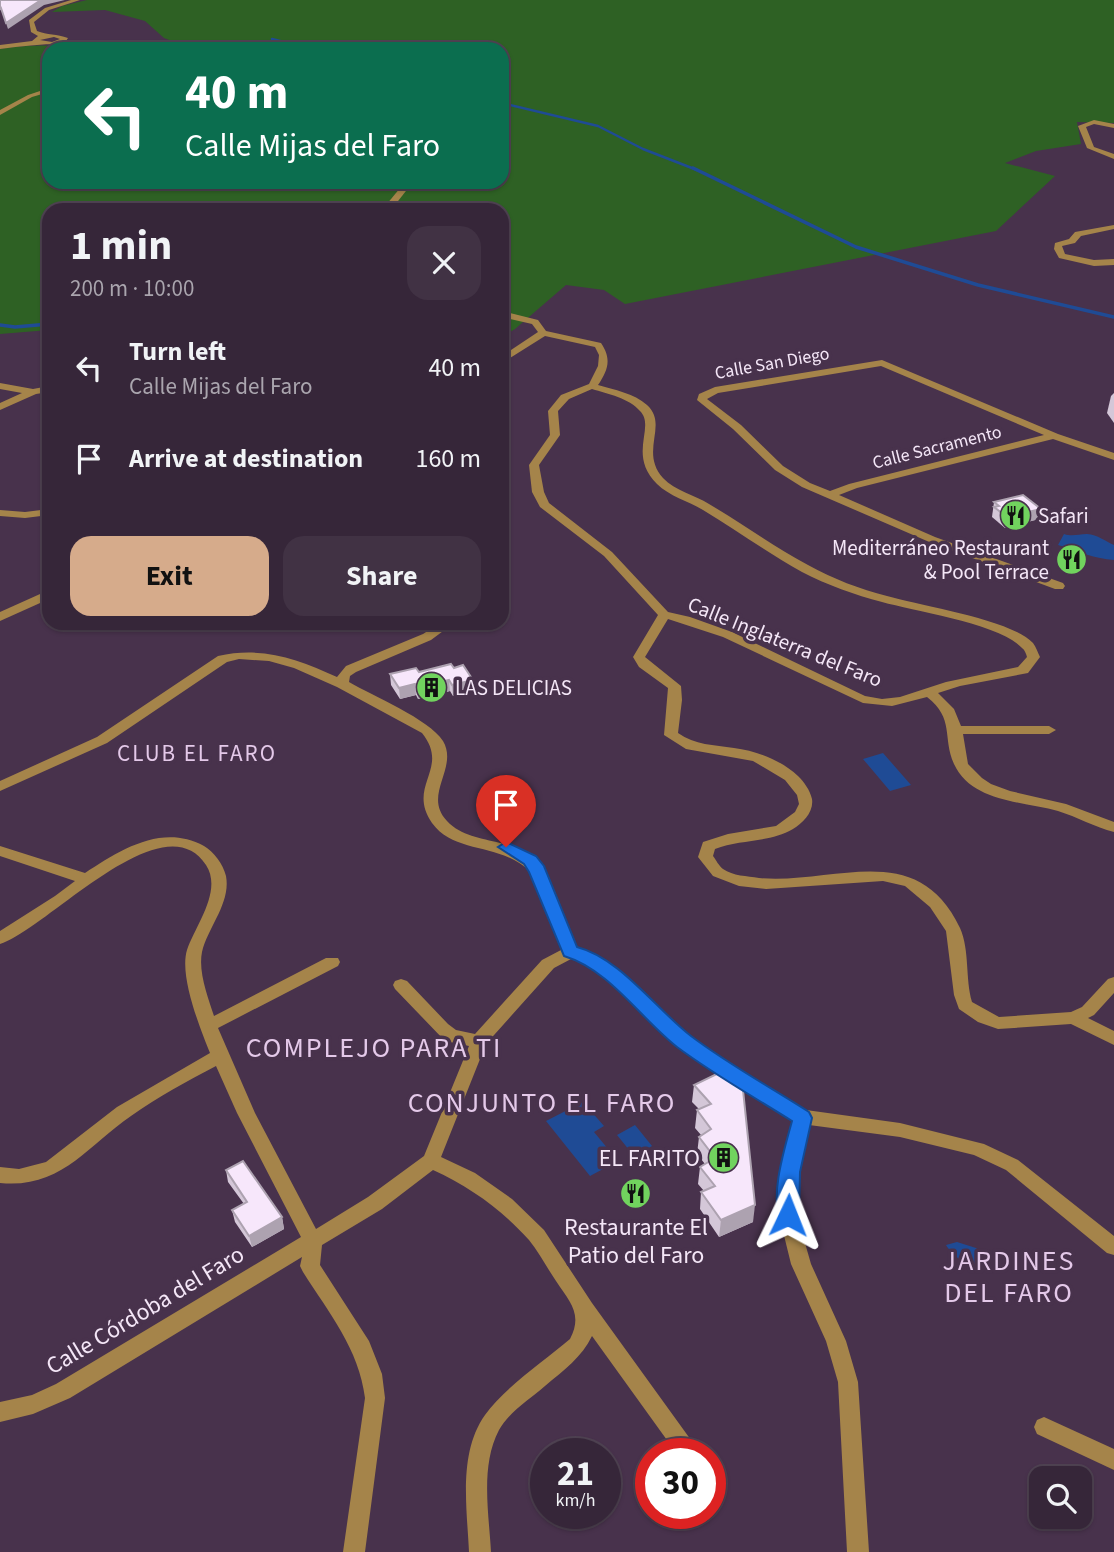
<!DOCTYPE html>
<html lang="en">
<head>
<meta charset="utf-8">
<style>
  :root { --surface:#362639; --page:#413244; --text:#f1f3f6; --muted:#aaa5ae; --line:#504353; --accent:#d6ab8b }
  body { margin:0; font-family:"Source Sans 3",sans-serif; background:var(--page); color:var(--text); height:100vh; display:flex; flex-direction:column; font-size:26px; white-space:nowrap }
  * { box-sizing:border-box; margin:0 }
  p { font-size:23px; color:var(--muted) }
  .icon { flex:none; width:38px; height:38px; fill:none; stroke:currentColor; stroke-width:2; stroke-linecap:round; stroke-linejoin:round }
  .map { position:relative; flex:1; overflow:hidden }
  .panel { position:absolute; left:42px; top:203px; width:467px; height:427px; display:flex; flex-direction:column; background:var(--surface); border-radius:21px; box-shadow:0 2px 5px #0004,0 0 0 2px var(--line) }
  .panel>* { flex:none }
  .banner { position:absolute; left:42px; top:42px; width:467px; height:147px; border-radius:21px; box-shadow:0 2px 5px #0004,0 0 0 2px var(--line); background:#0b6e4f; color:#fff; overflow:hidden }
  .buttons { position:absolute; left:1029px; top:1466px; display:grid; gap:14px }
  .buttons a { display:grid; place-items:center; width:63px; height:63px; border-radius:14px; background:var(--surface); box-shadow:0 2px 5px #0004,0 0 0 2px var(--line); font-size:35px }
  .speed { position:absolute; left:530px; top:1438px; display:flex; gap:14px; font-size:35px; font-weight:700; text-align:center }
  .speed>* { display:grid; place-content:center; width:91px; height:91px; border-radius:50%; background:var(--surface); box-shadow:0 2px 5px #0004,0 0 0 2px var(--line); line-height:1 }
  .speed small { font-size:18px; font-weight:400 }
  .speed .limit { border:10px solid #d22; background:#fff; color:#111 }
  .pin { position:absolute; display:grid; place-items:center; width:60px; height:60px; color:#fff; margin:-72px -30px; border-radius:50% 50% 50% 0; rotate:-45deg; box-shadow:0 0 7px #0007 }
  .pin .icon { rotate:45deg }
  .me { position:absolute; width:77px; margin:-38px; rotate:2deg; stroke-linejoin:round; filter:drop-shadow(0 0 5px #0008) }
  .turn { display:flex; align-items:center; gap:24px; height:147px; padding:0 28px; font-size:32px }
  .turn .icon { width:91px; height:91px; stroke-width:2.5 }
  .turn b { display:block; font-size:49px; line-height:60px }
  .round { display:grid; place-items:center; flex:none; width:74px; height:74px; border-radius:21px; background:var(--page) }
  .summary { display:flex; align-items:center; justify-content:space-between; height:119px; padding:0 28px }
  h1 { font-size:42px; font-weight:700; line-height:52px }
  .button { display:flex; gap:14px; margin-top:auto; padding:14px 28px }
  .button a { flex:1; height:80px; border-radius:21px; background:var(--accent); color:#111; font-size:28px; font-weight:700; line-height:80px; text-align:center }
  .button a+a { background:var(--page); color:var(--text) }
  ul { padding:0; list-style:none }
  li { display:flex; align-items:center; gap:21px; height:91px; padding:0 28px }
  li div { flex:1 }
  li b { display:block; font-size:26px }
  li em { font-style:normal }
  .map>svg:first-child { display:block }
  .green { fill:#2e6124 }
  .water { fill:#1f4b95 }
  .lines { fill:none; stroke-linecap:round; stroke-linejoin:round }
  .stream-far1 { stroke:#1f4b95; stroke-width:2.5 }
  .stream { stroke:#1f4b95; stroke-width:3.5 }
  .street { fill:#a5844a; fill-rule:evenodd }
  .wall { fill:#d4c7d8 }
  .shaded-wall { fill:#ada2b0 }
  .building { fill:#f7e7fb; stroke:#ada2b0; stroke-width:2 }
  .route { fill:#1a73e8; stroke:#114b97; stroke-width:2 }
  .labels { text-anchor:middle; stroke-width:7; stroke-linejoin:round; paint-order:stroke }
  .far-street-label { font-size:18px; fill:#f4e6f7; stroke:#48324c }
  .poi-label { font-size:21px; fill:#f4e6f7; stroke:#48324c; text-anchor:start }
  .street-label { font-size:21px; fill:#f4e6f7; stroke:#48324c }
  .neighbourhood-label { font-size:23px; letter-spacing:2px; fill:#e4c9e9; stroke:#48324c }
  .near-poi-label { font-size:24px; fill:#f4e6f7; stroke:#48324c; text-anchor:end }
  .near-street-label { font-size:24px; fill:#f4e6f7; stroke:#48324c }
  .near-neighbourhood-label { font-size:28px; letter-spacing:2px; fill:#e4c9e9; stroke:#48324c }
</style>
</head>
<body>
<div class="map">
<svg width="1114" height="1552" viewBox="0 0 1114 1552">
  <rect width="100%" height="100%" fill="#48324c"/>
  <path class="green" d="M87,0H1114V123L1077,122L1081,144L1036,151L1005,163L1055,176L996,231L625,304L604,290L566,285L515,329L502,337V210H49V330L0,334V49C26,45 53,44 78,49H49V182H502V49H193L164,38L145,21L105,10L52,12L62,6Z"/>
  <g class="water">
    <path d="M1064,534C1073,537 1078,534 1087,534C1098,535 1105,541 1114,545V560C1095,559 1078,551 1058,545Z"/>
    <polygon points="883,753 911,785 890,791 863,759"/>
    <polygon points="583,1102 604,1126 594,1132 618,1161 590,1176 546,1121"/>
    <polygon points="635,1125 652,1146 634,1156 617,1135"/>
    <path d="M957,1242L976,1248L989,1258L986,1265L978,1270C969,1268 951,1254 946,1245Z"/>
  </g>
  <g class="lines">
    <g class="stream-far1">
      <polyline points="272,39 312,49"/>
      <polyline points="502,103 598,126 643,149 697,170"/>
    </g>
    <g class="stream">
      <polyline points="693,168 856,247 978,285 1114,317"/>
      <polyline points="0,325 15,327 49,324"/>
    </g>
    <g class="street">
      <path d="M71,0H80L49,10L34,22L37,31C47,35 57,34 68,38L66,41L100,49C87,49 74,44 61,44C41,44 21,46 0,49V45L32,41L38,36L31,32L29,20L45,8ZM54,37L60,39L52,42L40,40Z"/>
      <polygon points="49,88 49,92 32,97 0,115 0,110 28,95"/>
      <polygon points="1094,120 1114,124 1114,128 1094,124 1086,127 1094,147 1114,154 1114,159 1087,148 1078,126"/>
      <polygon points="405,182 413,182 391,210 382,210"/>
      <polygon points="1114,225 1114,229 1081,236 1075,243 1062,246 1065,254 1094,260 1114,259 1114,265 1094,266 1059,258 1054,249 1055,243 1069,239 1075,232"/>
      <path d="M502,311L538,320L546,331L601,343C612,359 608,370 598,385C614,390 634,393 647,405C669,425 639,451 663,478C675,491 695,495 709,504C743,524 774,547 808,565C833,579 860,589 887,596C921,606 1010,619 1033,643C1036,647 1038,653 1040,657L1028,673L960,686L938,693L954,709L961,726H1049L1056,730L1049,734H963L968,764L982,778L991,784L1010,791L1066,804L1114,822V832C1095,827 1077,817 1058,811C1024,801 972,803 954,764C942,737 955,719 927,697L892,706L863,703L723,637L668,619L645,657L681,686L682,700L678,733C695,745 714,745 734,748C757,751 781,760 798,776C804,782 810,790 812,799C814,812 803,823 793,829C769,843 740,839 715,849L713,856C716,860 719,866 723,869C733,876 747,876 759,878C834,885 917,837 960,928C970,951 965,978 972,1002L999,1017L1071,1012L1082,1007L1108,979L1114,977V993L1094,1015L1088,1018L1114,1031V1045L1071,1024L998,1029L978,1022L959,1009L954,995L946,931L930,907L905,886L883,881L766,889L739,886L713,876L698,857L703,842L728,834L776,826L795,812L799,804L797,795L785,780L753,761L686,749L664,735L668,688L639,667L633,657L658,615L604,556L540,507L532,492L529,465L550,435L548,411L561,395L589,384L598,366L599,355L595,347L545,336L502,363V356L538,332L532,324L502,317ZM592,389C608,394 629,398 640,411C656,427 627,454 657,484C669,496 688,501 703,510C736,530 768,553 802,572C827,585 855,595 882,602C914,611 1001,624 1022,648C1025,650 1026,654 1027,657L1018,667L946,682L900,697L882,699L865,696L732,632L690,617L668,612L612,552L549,503L544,492L539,465L560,435L558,411L569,399Z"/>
      <path d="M882,360L1058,434L1114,453V460L1053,439L857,488L839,495L935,537L1063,583L1065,586L1063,589H1055L927,541L802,487L775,470L733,429L697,400L699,394L715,387ZM881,366L1044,435L849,484L830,491L810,483L783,466L741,425L707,399L718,393Z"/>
      <polygon points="0,383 33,389 49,386 49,392 36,394 0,410 0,403 22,393 0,389"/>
      <polygon points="49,509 49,515 25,518 0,516 0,510 25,512"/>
      <polygon points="49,590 49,599 0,621 0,612"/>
      <path d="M440,623H454L431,640L356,672L350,676L349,682C373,696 429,719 443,741C459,768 422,795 447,821C461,836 481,838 500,843C511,846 524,849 534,857C552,873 567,925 576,948L593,954L623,974L676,1025L704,1047L806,1110L900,1123L984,1144L1018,1160L1114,1236V1255L1107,1253L1006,1170L974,1155L900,1137L809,1125L799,1173L797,1215L811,1264L846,1341L858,1382L869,1552H847L838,1382L826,1341L791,1264L779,1215L781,1173L793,1120C754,1097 714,1075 679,1047C643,1017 616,976 571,959L554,968L486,1044L441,1157L475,1173L512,1199L544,1230L592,1303L696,1447L699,1454H677L592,1336C582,1357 564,1370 545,1386C530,1399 509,1412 499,1430C480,1466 489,1514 491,1552H469C467,1508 458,1453 485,1415C504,1388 544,1361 570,1339C583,1314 570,1302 556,1281C547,1268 539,1252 529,1240C501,1209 470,1187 433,1170L382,1209L322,1245L320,1265L369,1341L382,1374L385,1398L365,1552H343L365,1398C359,1349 329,1313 303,1272L300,1266L302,1257L70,1398L33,1414L0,1422V1402L32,1395L56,1384L301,1237L237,1113L216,1066C187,1081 158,1097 131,1116C86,1147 61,1189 0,1183V1167L19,1169L46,1162L117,1107L210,1053C200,1028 179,976 187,950C195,926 223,891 206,865C163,799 46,930 0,944V931L55,896L75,881L0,856V846L85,873C120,850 162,823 204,846C214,852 223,864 226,876C231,903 208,927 202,952C198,972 208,997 214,1016L326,958H338L340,962L338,966L218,1028L255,1113L316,1229L368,1197L424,1156L469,1046L445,1041L395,989L393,985L395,981L401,979L407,981L448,1024L456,1030L475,1034L542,960L561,950L531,873C503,842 455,855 432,823C406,785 451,769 422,733L337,687L294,668L269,661L239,659L227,662L107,743L0,791V781L97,737L218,656C262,646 298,659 337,677L346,666L423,634Z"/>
      <polygon points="1044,1417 1114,1449 1114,1470 1037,1434 1034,1427 1037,1420"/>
    </g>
  </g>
  <g class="wall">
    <polygon points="1114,393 1114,423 1107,413 1111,396"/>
    <polygon points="994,502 1039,519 1005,528 992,517"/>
    <polygon points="454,668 473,680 473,691 453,696 450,691 418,699 416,695 400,699 391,685 390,674"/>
    <polygon points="725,1070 753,1222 719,1237 700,1209 701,1192 704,1191 698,1184 700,1167 705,1164 697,1154 699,1137 701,1135 695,1128 697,1110 699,1109 692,1102 694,1085"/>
    <polygon points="226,1170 282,1217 284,1229 252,1247 235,1222 232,1210 244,1204 228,1182"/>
  </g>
  <g class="shaded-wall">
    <polygon points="41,0 65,0 44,5 8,29 6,23"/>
    <polygon points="1041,509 1039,519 1005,528 1007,517"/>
    <polygon points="449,680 450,691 418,699 417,688"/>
    <polygon points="473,680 473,691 453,696 452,685"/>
    <polygon points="415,684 416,695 400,699 399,688"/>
    <polygon points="755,1205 753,1222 719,1237 721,1220"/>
    <polygon points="282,1217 284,1229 252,1247 249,1236"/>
  </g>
  <g class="building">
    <polygon points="0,0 41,0 6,23 1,8 0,9"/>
    <polygon points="1023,495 1041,509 1007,517 994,507 999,506 994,502"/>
    <polygon points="451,664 454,668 463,665 473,680 452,685 449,680 417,688 415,684 399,688 390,674 416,668 419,672"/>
    <polygon points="725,1070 743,1090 755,1205 721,1220 701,1192 715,1186 700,1167 715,1158 699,1137 711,1129 697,1110 711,1104 694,1085"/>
    <polygon points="243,1161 282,1217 249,1236 232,1210 247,1202 226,1170"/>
  </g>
  <path class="route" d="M506,842L536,856L544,866L577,947C620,958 656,1009 691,1036C728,1064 770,1087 809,1112L812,1118L800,1172L799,1215L796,1221L788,1224L781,1221C769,1197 785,1147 792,1121C754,1097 713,1074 677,1047C640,1018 610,970 564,956L529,872L524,864L498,847Z"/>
  <defs>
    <symbol id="restaurant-disc" viewBox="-11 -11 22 22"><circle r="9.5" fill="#71d35e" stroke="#48324c"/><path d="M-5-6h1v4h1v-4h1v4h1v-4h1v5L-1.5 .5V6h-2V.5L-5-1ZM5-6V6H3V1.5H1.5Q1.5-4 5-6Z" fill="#111"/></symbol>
    <symbol id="building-disc" viewBox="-11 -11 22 22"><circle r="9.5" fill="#71d35e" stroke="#48324c"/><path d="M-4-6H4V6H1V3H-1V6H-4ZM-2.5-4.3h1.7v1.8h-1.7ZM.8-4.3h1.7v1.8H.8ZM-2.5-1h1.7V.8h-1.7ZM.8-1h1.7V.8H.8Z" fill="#111"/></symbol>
  </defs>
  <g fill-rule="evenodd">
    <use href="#restaurant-disc" x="998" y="498" width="35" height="35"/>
    <use href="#restaurant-disc" x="1054" y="542" width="35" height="35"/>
    <use href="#building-disc" x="414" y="670" width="35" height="35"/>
    <use href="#building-disc" x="706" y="1140" width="35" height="35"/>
    <use href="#restaurant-disc" x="618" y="1176" width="35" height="35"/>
  </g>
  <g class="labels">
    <g class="far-street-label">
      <text transform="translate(772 363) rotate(-10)" y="6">Calle San Diego</text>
      <text transform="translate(937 447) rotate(-14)" y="6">Calle Sacramento</text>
    </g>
    <g class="poi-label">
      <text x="1038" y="523">Safari</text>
      <text x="1049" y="555" text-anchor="end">Mediterráneo Restaurant<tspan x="1049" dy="24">&amp; Pool Terrace</tspan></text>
      <text x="455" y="695">LAS DELICIAS</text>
    </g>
    <g class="street-label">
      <text transform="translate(785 642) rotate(22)" y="7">Calle Inglaterra del Faro</text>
    </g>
    <g class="neighbourhood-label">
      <text x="197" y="761">CLUB EL FARO</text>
    </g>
    <g class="near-poi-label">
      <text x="700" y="1166">EL FARITO</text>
      <text x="636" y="1235" text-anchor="middle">Restaurante El<tspan x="636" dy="28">Patio del Faro</tspan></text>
    </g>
    <g class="near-street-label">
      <text transform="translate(145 1310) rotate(-31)" y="8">Calle Córdoba del Faro</text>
    </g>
    <g class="near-neighbourhood-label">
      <text x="374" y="1057">COMPLEJO PARA TI</text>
      <text x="542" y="1112">CONJUNTO EL FARO</text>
      <text x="1009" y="1270">JARDINES<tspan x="1009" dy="32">DEL FARO</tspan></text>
    </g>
  </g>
</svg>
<div class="buttons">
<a><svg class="icon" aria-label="search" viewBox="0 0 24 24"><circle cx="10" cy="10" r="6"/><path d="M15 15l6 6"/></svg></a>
</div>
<div class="speed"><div>21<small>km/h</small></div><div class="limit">30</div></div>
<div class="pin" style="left:506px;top:847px;background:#d93025"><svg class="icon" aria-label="arrive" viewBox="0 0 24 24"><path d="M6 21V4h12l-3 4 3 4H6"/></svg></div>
<svg class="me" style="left:788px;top:1215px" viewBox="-20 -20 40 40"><path d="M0-17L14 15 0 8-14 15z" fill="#1a73e8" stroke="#fff" stroke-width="4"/></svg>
<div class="banner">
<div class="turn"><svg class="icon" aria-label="left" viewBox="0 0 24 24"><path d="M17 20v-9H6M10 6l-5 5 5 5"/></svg><div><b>40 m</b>Calle Mijas del Faro</div></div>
</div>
<section class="panel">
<div class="summary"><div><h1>1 min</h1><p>200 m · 10:00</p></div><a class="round"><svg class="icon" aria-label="close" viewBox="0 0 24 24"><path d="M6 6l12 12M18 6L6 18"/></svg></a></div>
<ul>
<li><svg class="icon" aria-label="left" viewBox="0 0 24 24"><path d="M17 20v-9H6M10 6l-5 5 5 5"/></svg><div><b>Turn left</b><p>Calle Mijas del Faro</p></div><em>40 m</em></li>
<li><svg class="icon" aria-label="arrive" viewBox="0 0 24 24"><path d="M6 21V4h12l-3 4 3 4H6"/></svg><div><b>Arrive at destination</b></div><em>160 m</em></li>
</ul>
<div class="button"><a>Exit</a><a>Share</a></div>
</section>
</div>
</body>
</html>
